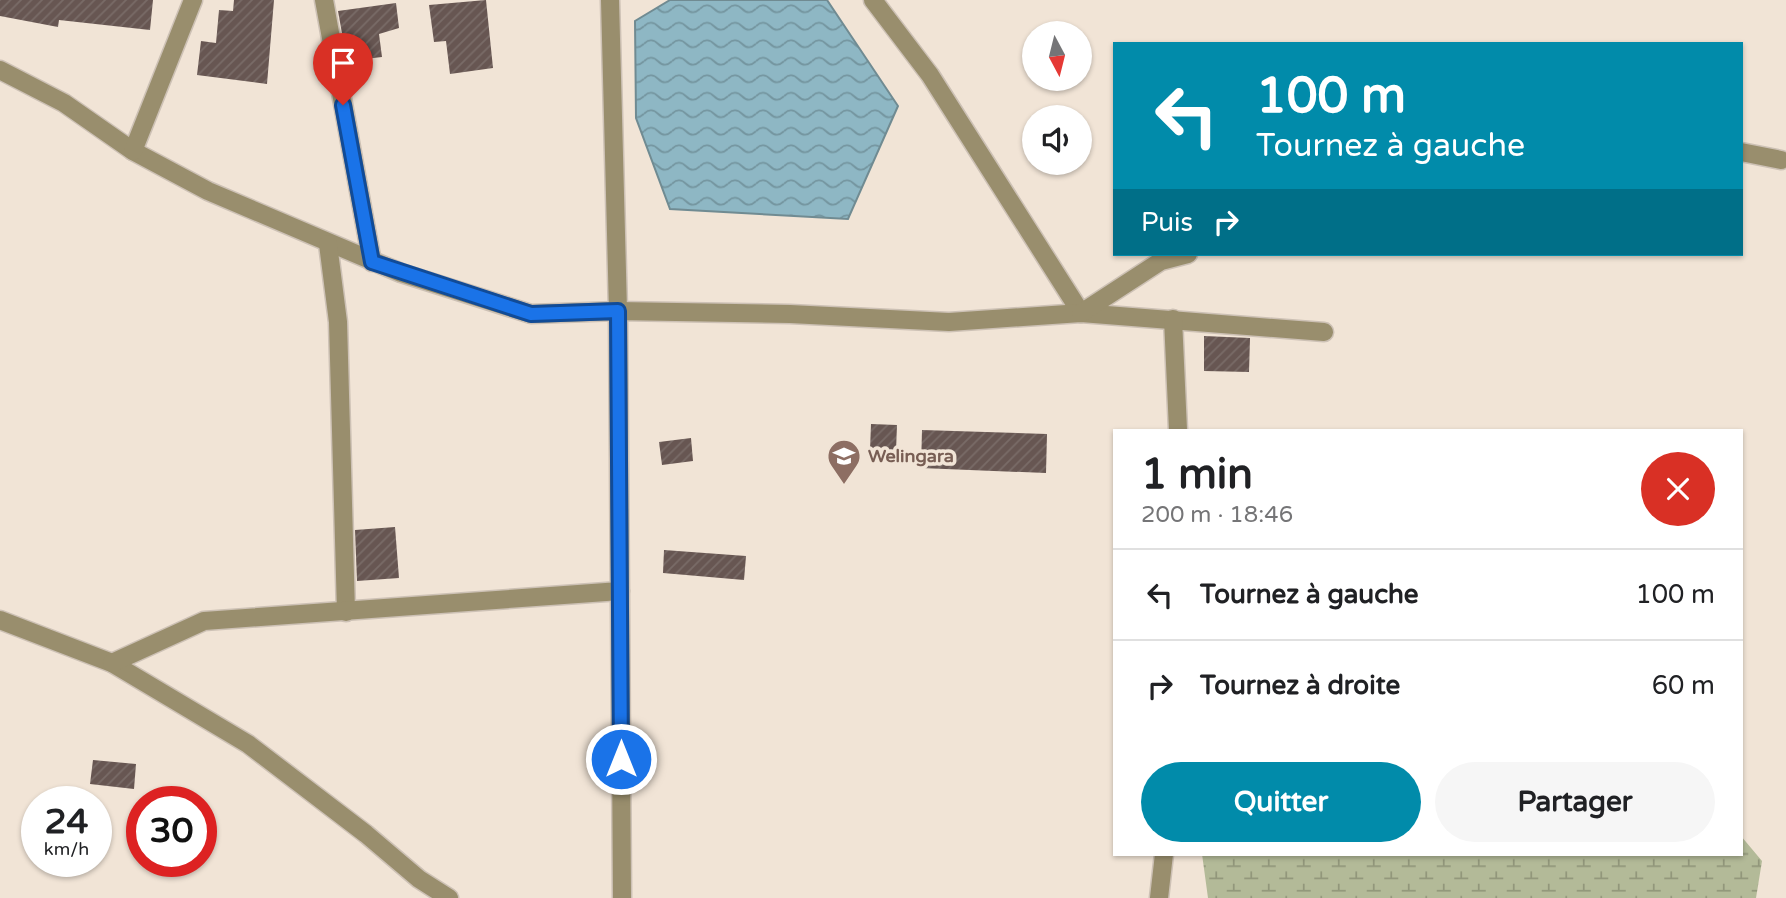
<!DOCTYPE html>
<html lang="fr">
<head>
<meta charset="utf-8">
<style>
  :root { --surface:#fff; --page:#f6f6f6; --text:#202124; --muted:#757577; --line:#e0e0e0; --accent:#018baa }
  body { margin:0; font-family:"Varela Round",sans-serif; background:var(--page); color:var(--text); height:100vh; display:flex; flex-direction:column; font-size:26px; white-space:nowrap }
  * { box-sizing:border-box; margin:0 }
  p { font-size:23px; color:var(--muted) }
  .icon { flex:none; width:38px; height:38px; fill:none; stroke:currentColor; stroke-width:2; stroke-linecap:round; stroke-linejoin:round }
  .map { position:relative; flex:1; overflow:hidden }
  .sheet { position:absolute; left:1113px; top:429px; width:630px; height:427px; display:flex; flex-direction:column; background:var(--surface); border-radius:0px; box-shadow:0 2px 5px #0004 }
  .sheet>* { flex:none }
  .hud { position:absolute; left:1113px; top:42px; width:630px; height:214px; border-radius:0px; box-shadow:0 2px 5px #0004; background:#018baa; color:#fff; overflow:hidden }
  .needle { width:46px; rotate:173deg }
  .tools { position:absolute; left:1022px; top:21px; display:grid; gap:14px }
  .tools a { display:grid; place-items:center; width:70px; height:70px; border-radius:50%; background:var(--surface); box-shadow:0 2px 5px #0004; font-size:35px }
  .speed { position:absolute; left:21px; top:786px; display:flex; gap:14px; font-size:35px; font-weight:700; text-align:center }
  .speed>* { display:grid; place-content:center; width:91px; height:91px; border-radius:50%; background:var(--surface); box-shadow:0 2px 5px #0004; line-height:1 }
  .speed small { font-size:18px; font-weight:400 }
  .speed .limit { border:10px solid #d22; background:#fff; color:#111 }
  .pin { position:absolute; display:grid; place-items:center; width:60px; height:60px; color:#fff; margin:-72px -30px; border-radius:50% 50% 50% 0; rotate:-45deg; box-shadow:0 0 7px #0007 }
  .pin .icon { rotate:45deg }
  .me { position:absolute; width:77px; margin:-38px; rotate:0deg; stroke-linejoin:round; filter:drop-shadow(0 0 5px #0008) }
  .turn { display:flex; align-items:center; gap:24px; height:147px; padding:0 28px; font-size:32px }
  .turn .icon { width:91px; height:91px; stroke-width:2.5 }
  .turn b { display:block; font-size:49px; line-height:60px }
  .then { display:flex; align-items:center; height:66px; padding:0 28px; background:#0003; gap:14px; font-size:26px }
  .round { display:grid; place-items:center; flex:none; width:74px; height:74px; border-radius:37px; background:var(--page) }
  .head { display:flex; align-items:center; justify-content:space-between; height:119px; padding:0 28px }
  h1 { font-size:42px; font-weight:800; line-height:52px }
  .action { display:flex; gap:14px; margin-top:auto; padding:14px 28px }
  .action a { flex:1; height:80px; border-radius:42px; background:var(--accent); color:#fff; font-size:28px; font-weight:800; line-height:80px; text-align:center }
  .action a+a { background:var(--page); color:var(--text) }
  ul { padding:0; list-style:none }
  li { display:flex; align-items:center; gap:21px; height:91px; padding:0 28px; border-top:2px solid var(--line) }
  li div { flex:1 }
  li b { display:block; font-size:26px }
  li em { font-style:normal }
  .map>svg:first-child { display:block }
  .wetland { fill:url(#wetland-marsh) }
  .water { fill:url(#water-waves); stroke:#708b92; stroke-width:2 }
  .building { fill:url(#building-hatch) }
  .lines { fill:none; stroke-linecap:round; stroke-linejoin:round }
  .minor-casing { stroke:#cdc1b5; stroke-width:21 }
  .minor { stroke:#998e6d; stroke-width:18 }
  .route-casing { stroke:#114b97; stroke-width:18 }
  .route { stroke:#1a73e8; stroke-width:12 }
  .labels { text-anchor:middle; stroke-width:7; stroke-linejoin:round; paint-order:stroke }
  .education-label { font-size:18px; font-weight:bold; fill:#785e54; stroke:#f1e4d6; text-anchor:start }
</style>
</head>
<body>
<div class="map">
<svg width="1786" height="898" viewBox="0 0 1786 898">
  <defs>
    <pattern id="wetland-marsh" width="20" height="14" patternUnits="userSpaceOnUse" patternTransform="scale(1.75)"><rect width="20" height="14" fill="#b3ba98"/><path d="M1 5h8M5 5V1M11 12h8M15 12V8" fill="none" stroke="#92977b"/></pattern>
    <pattern id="water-waves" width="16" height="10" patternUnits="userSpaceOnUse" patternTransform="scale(1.75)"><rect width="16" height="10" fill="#8eb7c4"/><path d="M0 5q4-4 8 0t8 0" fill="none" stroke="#74959f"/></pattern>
    <pattern id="building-hatch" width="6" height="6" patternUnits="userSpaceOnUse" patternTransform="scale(1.75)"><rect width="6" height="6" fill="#675652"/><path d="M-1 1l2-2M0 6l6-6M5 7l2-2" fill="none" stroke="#796b67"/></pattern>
  </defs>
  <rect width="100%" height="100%" fill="#f1e4d6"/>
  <polygon class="wetland" points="1741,836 1762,861 1756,898 1208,898 1202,854 1741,854"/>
  <polygon class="water" points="670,0 827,0 898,106 848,219 670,209 636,118 635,21"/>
  <g class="building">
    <polygon points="0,0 153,0 150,30 59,20 58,27 0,16"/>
    <polygon points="234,0 274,0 267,84 197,75 201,41 216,43 219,10 233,11"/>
    <polygon points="486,0 493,68 450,74 446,41 434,42 429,5"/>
    <polygon points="396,3 399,28 379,34 382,57 347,61 338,11"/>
    <polygon points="1204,336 1250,338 1249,372 1204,371"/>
    <polygon points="871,424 897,425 896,451 870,450"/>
    <polygon points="922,430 1047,434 1046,473 921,468"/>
    <polygon points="691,438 693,461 662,465 659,442"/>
    <polygon points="395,527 399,578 357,581 355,530"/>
    <polygon points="664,550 746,556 744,580 663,573"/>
    <polygon points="93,760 136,764 134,789 90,784"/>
  </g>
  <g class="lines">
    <defs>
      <g id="minor">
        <polyline points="324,0 372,262"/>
        <polyline points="610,0 618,311 622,898"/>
        <polyline points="873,0 930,75 1081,313"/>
        <polyline points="0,70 64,103 133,151 208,191 401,273 531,314 618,311 790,314 949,322 1081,313 1324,332"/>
        <polyline points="133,151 193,0"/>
        <polyline points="1741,152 1781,160"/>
        <polyline points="328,244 338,322 346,612"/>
        <polyline points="1081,313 1161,261 1188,254"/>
        <polyline points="1173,319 1178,430"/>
        <polyline points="0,620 112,663 248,744 366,834 419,879 449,898"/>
        <polyline points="112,663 204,621 620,591"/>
        <polyline points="1159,898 1164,854"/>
      </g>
    </defs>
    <use href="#minor" class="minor-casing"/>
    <use href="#minor" class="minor"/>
  </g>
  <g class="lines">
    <defs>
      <polyline id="route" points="343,105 372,262 531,314 618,311 621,759"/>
    </defs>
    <use href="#route" class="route-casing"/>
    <use href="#route" class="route"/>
  </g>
  <defs>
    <symbol id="school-pin" viewBox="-11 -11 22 30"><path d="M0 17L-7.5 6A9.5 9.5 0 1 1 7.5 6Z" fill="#8d6e63" stroke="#f1e4d6"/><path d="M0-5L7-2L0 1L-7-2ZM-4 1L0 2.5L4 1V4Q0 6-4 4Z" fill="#fff"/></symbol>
  </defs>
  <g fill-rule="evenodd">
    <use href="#school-pin" x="825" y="437" width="38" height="52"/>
  </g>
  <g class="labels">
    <g class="education-label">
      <text x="868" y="462">Welingara</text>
    </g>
  </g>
</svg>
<div class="tools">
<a><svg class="needle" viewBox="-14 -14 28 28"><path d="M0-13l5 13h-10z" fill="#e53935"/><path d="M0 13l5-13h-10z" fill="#757577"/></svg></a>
<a><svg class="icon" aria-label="sound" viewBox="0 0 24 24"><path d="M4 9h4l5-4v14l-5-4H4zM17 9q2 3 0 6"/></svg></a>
</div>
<div class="speed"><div>24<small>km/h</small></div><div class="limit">30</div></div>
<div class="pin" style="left:343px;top:105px;background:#d93025"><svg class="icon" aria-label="arrive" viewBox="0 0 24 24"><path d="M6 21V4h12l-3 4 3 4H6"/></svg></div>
<svg class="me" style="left:621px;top:759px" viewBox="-20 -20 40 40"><circle r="17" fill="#1a73e8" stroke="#fff" stroke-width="3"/><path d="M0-11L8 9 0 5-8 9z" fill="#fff"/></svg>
<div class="hud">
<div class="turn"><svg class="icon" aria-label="left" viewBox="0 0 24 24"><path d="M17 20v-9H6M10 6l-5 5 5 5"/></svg><div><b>100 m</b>Tournez à gauche</div></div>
<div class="then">Puis<svg class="icon" aria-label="right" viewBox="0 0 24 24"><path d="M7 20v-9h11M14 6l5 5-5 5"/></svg></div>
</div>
<section class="sheet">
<div class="head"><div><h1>1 min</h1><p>200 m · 18:46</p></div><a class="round" style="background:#d93025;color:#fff"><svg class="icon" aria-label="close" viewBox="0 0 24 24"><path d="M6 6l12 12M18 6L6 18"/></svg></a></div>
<ul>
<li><svg class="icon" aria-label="left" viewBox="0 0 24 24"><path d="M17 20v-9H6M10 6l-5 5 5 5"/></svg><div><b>Tournez à gauche</b></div><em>100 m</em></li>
<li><svg class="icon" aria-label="right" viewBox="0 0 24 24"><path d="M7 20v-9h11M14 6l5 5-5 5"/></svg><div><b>Tournez à droite</b></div><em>60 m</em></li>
</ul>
<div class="action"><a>Quitter</a><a>Partager</a></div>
</section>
</div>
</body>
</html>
